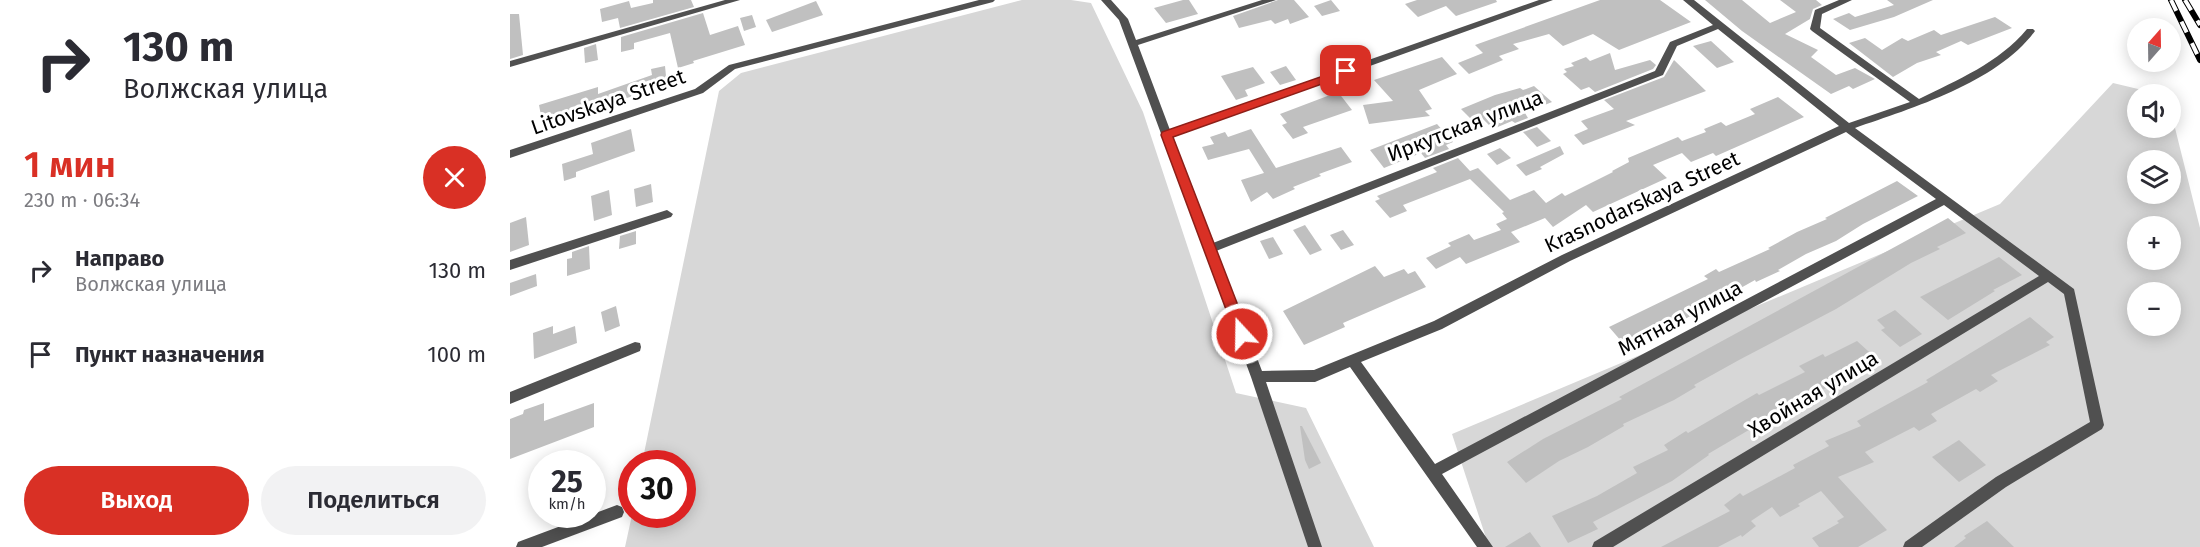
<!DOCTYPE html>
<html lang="ru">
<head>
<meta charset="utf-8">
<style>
  :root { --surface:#fff; --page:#f2f2f3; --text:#2b2b33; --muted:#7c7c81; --accent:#d93025 }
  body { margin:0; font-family:"Fira Sans",sans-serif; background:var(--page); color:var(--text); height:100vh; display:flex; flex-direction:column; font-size:22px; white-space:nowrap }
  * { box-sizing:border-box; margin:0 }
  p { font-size:20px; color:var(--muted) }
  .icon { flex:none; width:33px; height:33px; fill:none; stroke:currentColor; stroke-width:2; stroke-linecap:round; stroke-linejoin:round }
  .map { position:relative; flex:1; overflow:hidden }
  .sheet { display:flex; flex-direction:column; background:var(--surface); width:510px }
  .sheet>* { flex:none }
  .hud { background:#fff; color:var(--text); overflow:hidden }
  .needle { width:39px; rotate:20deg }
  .tools { position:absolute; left:1617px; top:18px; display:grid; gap:12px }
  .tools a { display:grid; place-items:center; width:54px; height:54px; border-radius:50%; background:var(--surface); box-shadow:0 3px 15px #0003; font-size:30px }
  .speed { position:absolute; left:18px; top:450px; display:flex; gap:12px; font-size:30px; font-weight:700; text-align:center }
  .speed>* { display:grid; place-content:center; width:78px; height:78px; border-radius:50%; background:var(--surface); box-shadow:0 3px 15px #0003; line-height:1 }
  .speed small { font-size:15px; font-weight:400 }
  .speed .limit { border:9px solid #d22; background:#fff; color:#111 }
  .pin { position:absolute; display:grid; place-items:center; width:51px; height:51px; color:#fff; margin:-26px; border-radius:12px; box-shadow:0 3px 9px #0006 }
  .me { position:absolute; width:66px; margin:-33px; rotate:339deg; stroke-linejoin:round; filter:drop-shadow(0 0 4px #0008) }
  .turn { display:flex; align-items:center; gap:21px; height:126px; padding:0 24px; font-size:27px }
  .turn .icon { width:78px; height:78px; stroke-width:2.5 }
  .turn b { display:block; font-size:42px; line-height:51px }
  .round { display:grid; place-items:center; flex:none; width:63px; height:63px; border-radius:32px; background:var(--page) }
  .head { display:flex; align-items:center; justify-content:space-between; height:102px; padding:0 24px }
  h1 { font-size:36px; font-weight:600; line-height:45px; color:var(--accent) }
  .cta { display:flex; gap:12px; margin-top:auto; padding:12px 24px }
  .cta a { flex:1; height:69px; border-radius:36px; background:var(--accent); color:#fff; font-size:24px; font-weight:600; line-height:69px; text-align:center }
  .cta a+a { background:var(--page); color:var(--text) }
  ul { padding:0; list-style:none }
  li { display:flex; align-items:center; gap:18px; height:84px; padding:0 24px }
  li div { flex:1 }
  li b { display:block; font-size:22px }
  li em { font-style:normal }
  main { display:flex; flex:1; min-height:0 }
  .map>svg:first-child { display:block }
  .green { fill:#d7d7d7; fill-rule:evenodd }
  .building { fill:#c0c0c0 }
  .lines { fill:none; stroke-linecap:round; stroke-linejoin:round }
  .street { fill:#505050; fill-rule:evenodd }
  .rail-casing { stroke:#000; stroke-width:6 }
  .rail { stroke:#fff; stroke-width:4; stroke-dasharray:12; stroke-linecap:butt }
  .route { fill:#d93025; stroke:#8d1f18; stroke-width:1.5 }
  .labels { text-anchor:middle; stroke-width:6; stroke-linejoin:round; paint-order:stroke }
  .street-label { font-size:21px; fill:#000; stroke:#fff }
</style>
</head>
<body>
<main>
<section class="sheet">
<div class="hud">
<div class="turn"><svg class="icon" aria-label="right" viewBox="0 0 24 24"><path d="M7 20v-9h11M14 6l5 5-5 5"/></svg><div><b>130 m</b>Волжская улица</div></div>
</div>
<div class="head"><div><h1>1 мин</h1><p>230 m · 06:34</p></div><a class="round" style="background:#d93025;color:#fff"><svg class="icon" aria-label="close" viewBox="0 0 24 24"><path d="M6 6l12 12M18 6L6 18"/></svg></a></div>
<ul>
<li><svg class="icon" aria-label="right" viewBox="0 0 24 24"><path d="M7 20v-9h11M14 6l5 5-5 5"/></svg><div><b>Направо</b><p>Волжская улица</p></div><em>130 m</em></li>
<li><svg class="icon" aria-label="arrive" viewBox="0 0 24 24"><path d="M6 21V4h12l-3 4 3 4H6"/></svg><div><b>Пункт назначения</b></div><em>100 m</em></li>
</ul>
<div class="cta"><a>Выход</a><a>Поделиться</a></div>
</section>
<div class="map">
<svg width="1690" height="547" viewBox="0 0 1690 547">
  <rect width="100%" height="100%" fill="#fff"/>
  <g class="green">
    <polygon points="512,0 561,0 581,3 633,112 726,393 796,408 864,547 115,547 122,515 172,514 172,464 132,463 209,91 231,73"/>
    <path d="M1603,83L1649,94H1628V128H1660L1661,112L1690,228V547H979L942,434L1490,204ZM1628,160H1660V194H1628ZM1628,226H1660V260H1628ZM1628,292H1660V326H1628Z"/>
  </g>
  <g class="building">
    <polygon points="143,0 181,0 184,7 110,28 108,18 92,22 90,9 119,1 121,8 143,3"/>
    <polygon points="673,0 679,0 688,14 656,23 644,8"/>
    <polygon points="768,0 784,0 799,17 780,24 778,19 765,24 761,20 729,28 723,16"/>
    <polygon points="821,0 830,11 812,16 804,6"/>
    <polygon points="907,0 986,0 987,2 946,16 936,6 908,17 895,4"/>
    <polygon points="1090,0 1150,0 1181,22 1109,50 1083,34 1053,46 1039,34 1003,44 1009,49 989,56 993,60 959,74 948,63 973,53 965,45"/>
    <polygon points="1195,0 1232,0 1260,23 1286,12 1270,0 1306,0 1312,5 1303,9 1300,19 1275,34 1308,50 1301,57 1326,75 1345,68 1365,79 1343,89 1339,86 1321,94 1232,31"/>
    <polygon points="1377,0 1423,0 1384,17 1340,30 1323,19 1339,13 1345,17 1384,5"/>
    <polygon points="306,1 313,15 262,32 256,20"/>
    <polygon points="193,13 200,35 228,26 235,45 183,61 184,63 168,68 160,33 124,43 124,49 111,52 111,37"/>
    <polygon points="0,14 9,14 13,55 0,59"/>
    <polygon points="242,15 246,27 234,31 230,18"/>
    <polygon points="1485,17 1502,28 1458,45 1451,41 1426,52 1431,55 1407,63 1383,77 1339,43 1355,38 1372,50 1392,38 1398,41 1424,30 1431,35"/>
    <polygon points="1201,41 1224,62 1207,68 1183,46"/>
    <polygon points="86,44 88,60 75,63 74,48"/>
    <polygon points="1100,53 1105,70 1140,60 1146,65 1143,69 1085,92 1079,87 1071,90 1053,74 1057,72 1054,69 1064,66 1061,63 1076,57 1080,61"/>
    <polygon points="932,57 947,74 909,90 922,109 915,111 920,116 859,124 853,105 883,101 864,80"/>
    <polygon points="1164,60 1196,91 1116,121 1125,125 1073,145 1064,135 1078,129 1071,121 1104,109 1094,100 1154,77"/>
    <polygon points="155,66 157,86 63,114 64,116 33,126 29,105 88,87 88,94 142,75 141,69"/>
    <polygon points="776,66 786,80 770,85 760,72"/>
    <polygon points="743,67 755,83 735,90 738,96 726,100 711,76"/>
    <polygon points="1024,86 1042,102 1015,113 1018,118 1005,123 1002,121 983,129 969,115 960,118 951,109 985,95 1010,88 1013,90"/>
    <polygon points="828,92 842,110 793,127 798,133 783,139 772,125 777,123 770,114"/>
    <polygon points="1268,97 1294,117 1206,156 1203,153 1181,162 1172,153 1143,165 1157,178 1083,212 1076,205 1043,227 1035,218 1001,232 1010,242 956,264 950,257 926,269 916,258 941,246 938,243 959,234 964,240 991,230 986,224 997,219 992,213 994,212 960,179 893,205 897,211 880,218 865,201 870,199 867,196 927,172 923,168 948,158 960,171 968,168 1000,200 1024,190 1036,203 1052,193 1055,196 1103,172 1102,171 1119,162 1118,158 1168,137 1172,141 1196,132 1194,129 1211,122 1216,126 1245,114 1240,109"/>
    <polygon points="927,124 943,142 936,145 939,149 915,158 911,153 874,168 860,150"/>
    <polygon points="1027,127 1041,141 1027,147 1013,132"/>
    <polygon points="121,129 125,151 66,172 66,177 54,181 52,164 83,154 81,143"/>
    <polygon points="741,129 766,168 831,147 842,162 809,174 811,176 783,187 785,189 763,199 757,192 741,202 731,180 754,173 739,149 698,160 692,147 704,144 700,137 715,132 718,137"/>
    <polygon points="1050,146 1054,154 1030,167 1032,169 1016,176 1006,165"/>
    <polygon points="990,148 1001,158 987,165 977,154"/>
    <polygon points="1387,181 1408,196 1353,224 1326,241 1296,254 1268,270 1270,271 1246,282 1245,280 1141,338 1118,349 1099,327 1198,279 1194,276 1206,269 1209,272 1260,249 1258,248 1287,232 1317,219 1315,218"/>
    <polygon points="141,184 143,202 126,207 124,189"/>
    <polygon points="99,190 102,215 84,221 81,196"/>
    <polygon points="16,217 19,245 0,252 0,223"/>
    <polygon points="1438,218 1456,233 1427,247 1430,249 1401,263 1326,309 1229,360 1184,385 1186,387 1164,400 1113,424 1114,426 1078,447 1049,461 1016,483 997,462 1033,439 1112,399 1109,397"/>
    <polygon points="795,225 812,250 800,255 783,230"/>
    <polygon points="833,230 844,245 831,250 820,235"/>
    <polygon points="126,231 126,244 109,249 110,236"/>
    <polygon points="763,237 773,254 759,259 750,241"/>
    <polygon points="79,246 80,269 57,276 57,259 62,258 62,252"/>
    <polygon points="1489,257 1512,275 1483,290 1485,291 1438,320 1410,297"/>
    <polygon points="865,266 874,277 894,269 898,274 905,271 916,287 833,323 835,327 794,345 773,311"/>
    <polygon points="26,274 27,286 0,296 0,283"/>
    <polygon points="106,306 110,326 95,332 91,312"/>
    <polygon points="1385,310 1412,334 1390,347 1371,330 1375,328 1367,320"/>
    <polygon points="1520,317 1544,337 1536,342 1540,345 1481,375 1488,381 1470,392 1466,389 1421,414 1427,421 1409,431 1404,427 1355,452 1364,462 1328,477 1377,530 1348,547 1309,547 1302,538 1329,523 1327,521 1334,517 1311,491 1288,504 1290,506 1270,517 1262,507 1241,521 1246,526 1232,537 1231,535 1208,547 1151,547 1220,511 1214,505 1230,493 1233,496 1285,468 1283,465 1319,446 1315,441 1351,426 1347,421 1418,382 1416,380"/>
    <polygon points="43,326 43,334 65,326 67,343 24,359 23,333"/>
    <polygon points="1347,341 1368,360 1301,396 1304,399 1270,416 1272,418 1249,432 1244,427 1198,454 1199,455 1162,481 1083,522 1088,529 1058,543 1042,516 1087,496 1127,473 1123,467 1158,450 1154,445 1176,431 1178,433 1247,393 1249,395 1295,372 1289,366 1313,354 1315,357"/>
    <polygon points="34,403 34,421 84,403 84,427 0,459 0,419 13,414 14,410"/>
    <polygon points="790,426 792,426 811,463 799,469 795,460"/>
    <polygon points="1449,440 1476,465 1449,482 1422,457"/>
    <polygon points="1477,521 1504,547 1444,547 1456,538 1454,536"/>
    <polygon points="1020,532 1031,547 995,547"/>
  </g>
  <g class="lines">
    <g class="street">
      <polygon points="215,0 230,0 0,67 0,61"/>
      <polygon points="469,0 485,0 483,2 225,69 193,93 0,158 0,150 185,89 219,65"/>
      <path d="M591,0H601L618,19L626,40L752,0H766L628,45L660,130L1029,0H1043L663,137L703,243L1145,71L1160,42L1203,25L1173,0H1184L1339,123L1400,102L1302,31L1300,29L1305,10L1329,0H1342L1312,14L1310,28L1409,99C1447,80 1489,63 1517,29H1523L1525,31C1488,82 1403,108 1345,128L1564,289L1594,425L1592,429L1496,487L1412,547H1393L1395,542L1486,477L1580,422L1554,294L1538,282L1103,547H1082L1084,542L1529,276L1434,205L932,474L983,547H967L840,367L805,382H756L812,547H798L741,377L609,20ZM1208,29L1329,126L1052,255L924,321L804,370L752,371L706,251L1153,75L1167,46ZM1336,132L1426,199L925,464L851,362L932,329L1060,261Z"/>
      <polygon points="157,210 163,214 161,217 0,270 0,260"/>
      <polygon points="125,342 130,343 131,347 130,351 0,404 0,392"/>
      <polygon points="107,505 112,507 114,512 112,517 32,547 6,547 8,542"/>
    </g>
    <defs>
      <g id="rail">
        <polyline points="1661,0 1690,60"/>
        <polyline points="1675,0 1690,25"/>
      </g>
    </defs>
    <use href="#rail" class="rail-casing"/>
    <use href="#rail" class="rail"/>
  </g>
  <polygon class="route" points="836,68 840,69 840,74 663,137 739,334 737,339 727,339 651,135 652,132"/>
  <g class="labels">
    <g class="street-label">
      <text transform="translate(98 102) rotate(-19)" y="7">Litovskaya Street</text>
      <text transform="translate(955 126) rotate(-21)" y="7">Иркутская улица</text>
      <text transform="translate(1132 202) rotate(-25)" y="7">Krasnodarskaya Street</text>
      <text transform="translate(1170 318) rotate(-28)" y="7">Мятная улица</text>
      <text transform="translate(1303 394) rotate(-31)" y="7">Хвойная улица</text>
    </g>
  </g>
</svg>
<div class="tools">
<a><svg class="needle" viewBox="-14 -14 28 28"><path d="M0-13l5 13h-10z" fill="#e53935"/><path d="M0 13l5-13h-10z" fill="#7c7c81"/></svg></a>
<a><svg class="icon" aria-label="sound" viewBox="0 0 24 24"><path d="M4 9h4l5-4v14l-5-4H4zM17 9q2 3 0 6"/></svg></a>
<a><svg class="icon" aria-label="layers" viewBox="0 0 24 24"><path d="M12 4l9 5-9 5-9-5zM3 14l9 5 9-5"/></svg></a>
<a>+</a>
<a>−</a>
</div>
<div class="speed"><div>25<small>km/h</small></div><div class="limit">30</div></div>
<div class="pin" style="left:836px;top:71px;background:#d93025"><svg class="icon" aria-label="arrive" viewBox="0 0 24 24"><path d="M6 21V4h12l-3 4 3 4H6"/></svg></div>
<svg class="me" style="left:732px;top:334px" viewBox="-20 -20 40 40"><circle r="17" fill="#d93025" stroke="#fff" stroke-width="3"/><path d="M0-11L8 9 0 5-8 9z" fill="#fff"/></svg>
</div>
</main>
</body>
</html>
